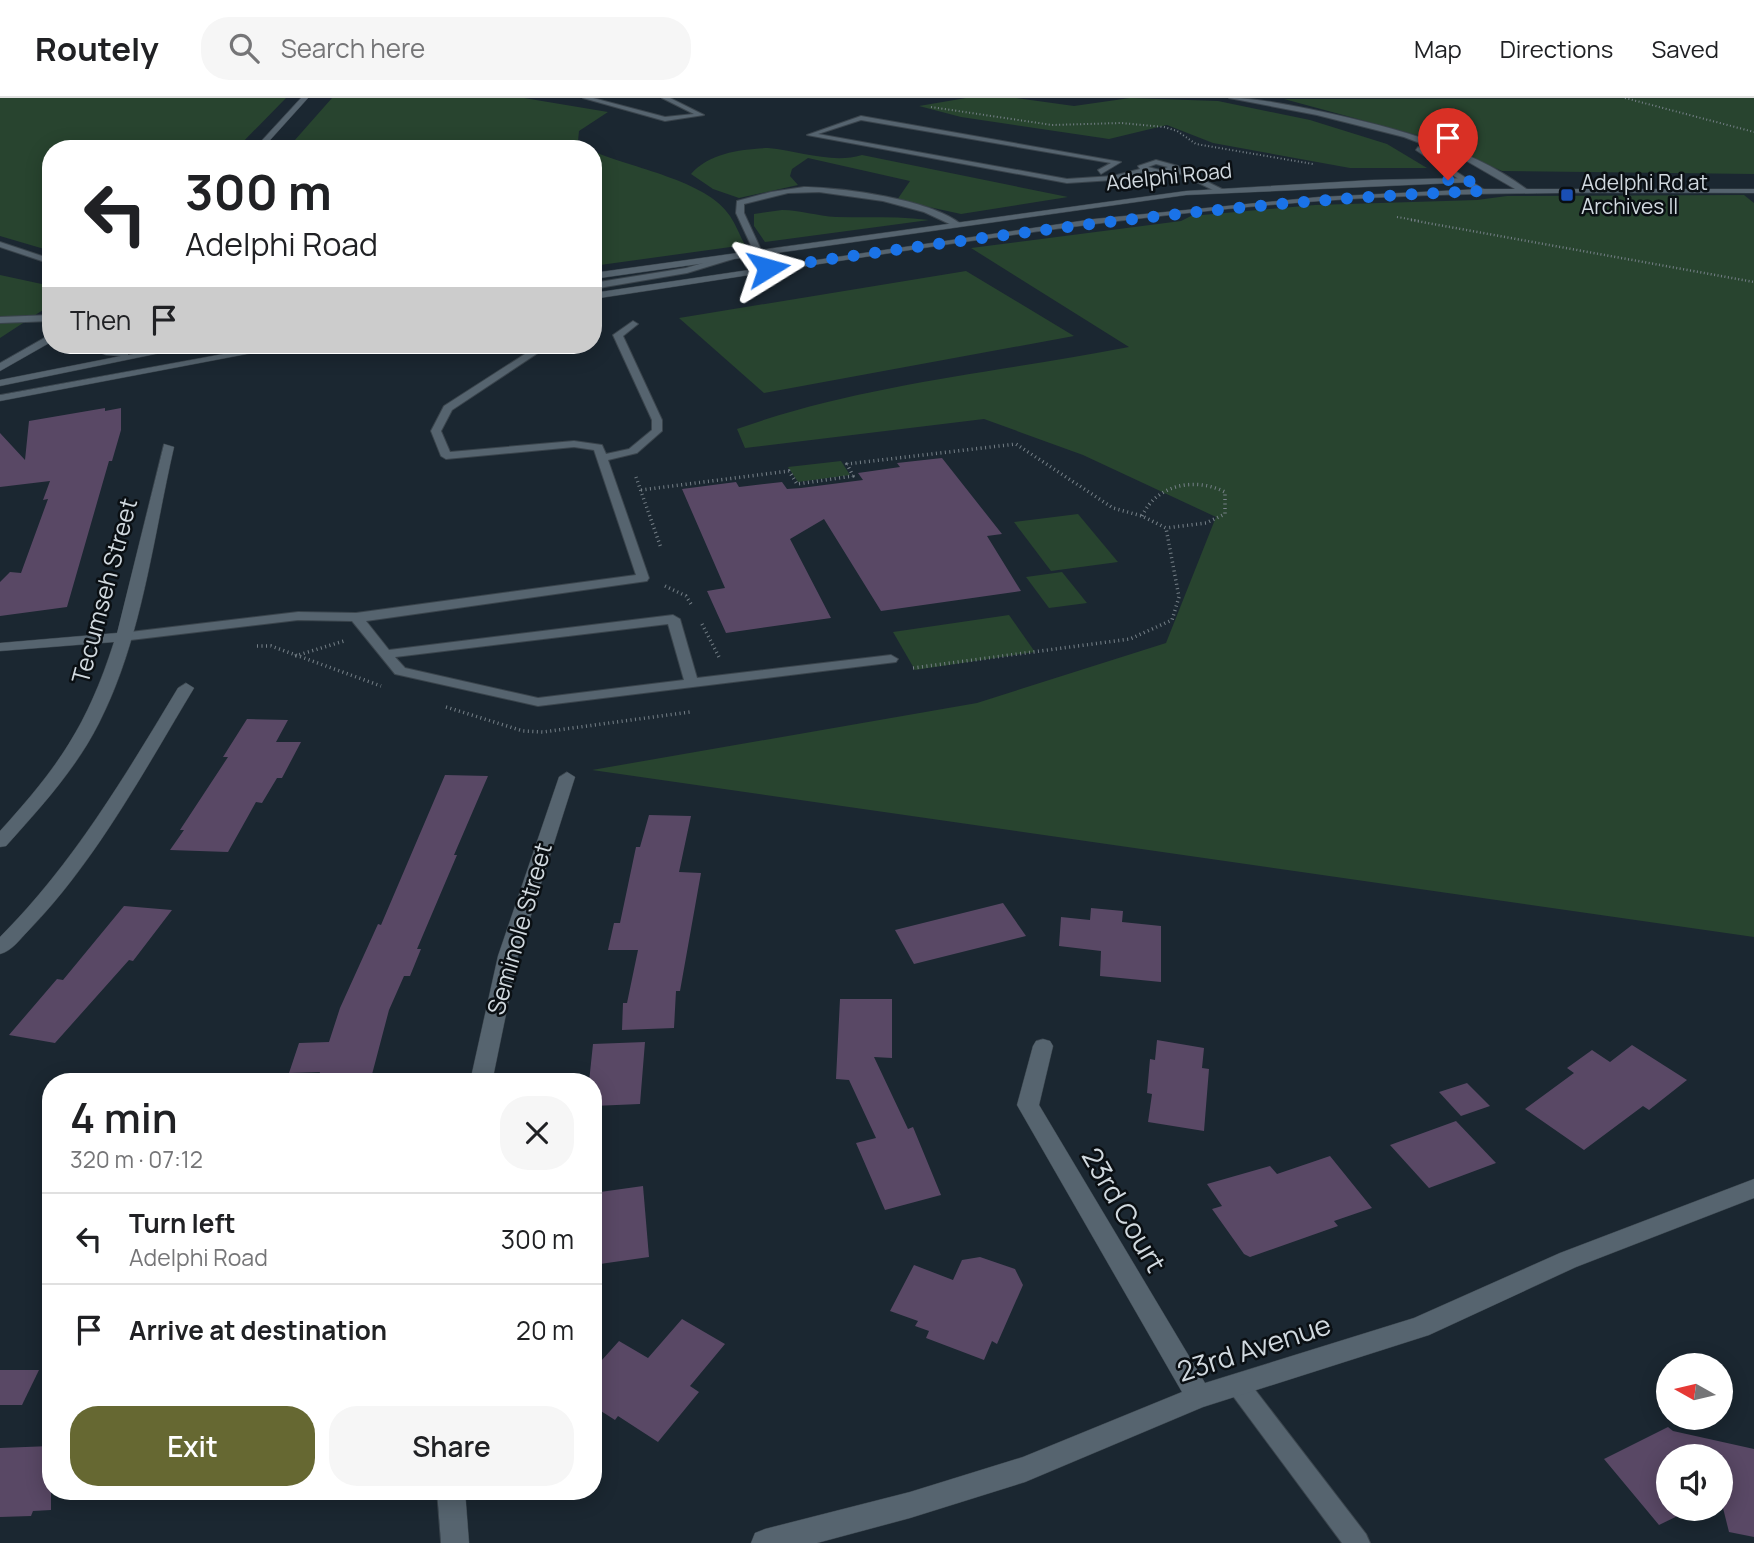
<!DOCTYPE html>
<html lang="en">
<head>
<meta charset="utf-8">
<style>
  :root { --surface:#fff; --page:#f6f6f6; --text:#202124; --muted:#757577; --line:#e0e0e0; --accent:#666832 }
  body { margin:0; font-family:Manrope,sans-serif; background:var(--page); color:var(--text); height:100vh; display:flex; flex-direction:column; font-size:26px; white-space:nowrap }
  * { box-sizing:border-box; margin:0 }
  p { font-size:23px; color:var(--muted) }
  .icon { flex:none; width:38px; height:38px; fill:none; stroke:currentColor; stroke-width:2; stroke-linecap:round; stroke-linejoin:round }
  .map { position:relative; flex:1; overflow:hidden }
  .drawer { position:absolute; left:42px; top:975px; width:560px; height:427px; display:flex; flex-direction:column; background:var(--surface); border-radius:28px; box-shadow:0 4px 18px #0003 }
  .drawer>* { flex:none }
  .hud { position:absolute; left:42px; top:42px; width:560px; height:214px; border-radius:28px; box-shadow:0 4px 18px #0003; background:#fff; color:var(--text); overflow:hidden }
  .needle { width:46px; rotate:278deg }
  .buttons { position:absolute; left:1656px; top:1255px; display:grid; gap:14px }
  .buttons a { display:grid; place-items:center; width:77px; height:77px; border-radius:50%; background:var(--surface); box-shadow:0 4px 18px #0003; font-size:35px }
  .pin { position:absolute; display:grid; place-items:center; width:60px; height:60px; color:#fff; margin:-72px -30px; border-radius:50% 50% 50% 0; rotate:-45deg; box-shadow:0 0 7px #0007 }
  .pin .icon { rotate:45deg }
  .me { position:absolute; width:77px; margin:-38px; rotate:82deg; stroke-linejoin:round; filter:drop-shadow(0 0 5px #0008) }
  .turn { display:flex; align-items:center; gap:24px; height:147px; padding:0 28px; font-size:32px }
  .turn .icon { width:91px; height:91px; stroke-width:2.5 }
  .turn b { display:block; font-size:49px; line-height:60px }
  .then { display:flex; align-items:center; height:66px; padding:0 28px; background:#0003; gap:14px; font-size:26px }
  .round { display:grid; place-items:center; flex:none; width:74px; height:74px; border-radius:28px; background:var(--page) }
  .overview { display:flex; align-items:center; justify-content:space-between; height:119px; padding:0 28px }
  h1 { font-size:42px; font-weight:600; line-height:52px }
  .cta { display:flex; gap:14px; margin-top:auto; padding:14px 28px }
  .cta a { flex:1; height:80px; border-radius:28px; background:var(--accent); color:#fff; font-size:28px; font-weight:600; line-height:80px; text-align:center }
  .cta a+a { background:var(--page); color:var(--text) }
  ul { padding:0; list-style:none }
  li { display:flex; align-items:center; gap:21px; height:91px; padding:0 28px; border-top:2px solid var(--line) }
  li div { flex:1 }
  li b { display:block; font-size:26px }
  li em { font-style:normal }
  header { display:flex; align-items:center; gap:42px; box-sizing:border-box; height:98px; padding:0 35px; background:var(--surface); border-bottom:2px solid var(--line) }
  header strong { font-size:33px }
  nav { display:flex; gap:38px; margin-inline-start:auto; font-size:24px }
  .search { width:490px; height:63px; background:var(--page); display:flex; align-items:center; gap:18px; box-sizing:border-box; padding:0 24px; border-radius:28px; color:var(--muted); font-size:26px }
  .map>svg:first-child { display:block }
  .green { fill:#28442f }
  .building { fill:#594865 }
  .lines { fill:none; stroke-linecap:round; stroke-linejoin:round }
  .service-casing { stroke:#3a444c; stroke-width:2 }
  .minor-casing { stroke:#3a444c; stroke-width:1 }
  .tertiary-casing { stroke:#3a444c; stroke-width:1 }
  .secondary-casing { stroke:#3a444c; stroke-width:1 }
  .path-far2 { stroke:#768088; stroke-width:2; stroke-dasharray:1 2.5; stroke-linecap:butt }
  .path-far1 { stroke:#768088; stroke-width:2.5; stroke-dasharray:1 2.5; stroke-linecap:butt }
  .path { stroke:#768088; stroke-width:3.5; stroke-dasharray:1 3.5; stroke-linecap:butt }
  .service { fill:#56646f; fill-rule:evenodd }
  .minor { fill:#56646f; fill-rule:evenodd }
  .tertiary { fill:#56646f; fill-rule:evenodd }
  .secondary { fill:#56646f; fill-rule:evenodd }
  .route { stroke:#1a73e8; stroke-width:12; stroke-dasharray:0 21.6 }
  .transit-dot { fill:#1a4fb4; stroke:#0a0f13; stroke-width:2.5 }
  .labels { text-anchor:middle; stroke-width:5; stroke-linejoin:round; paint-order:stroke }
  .far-street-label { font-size:21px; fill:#d1d9df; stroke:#0a0f13 }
  .far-poi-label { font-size:21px; fill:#d1d9df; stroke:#0a0f13; text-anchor:start }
  .street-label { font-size:24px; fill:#d1d9df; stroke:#0a0f13 }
  .near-street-label { font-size:28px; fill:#d1d9df; stroke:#0a0f13 }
</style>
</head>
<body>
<header>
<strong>Routely</strong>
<div class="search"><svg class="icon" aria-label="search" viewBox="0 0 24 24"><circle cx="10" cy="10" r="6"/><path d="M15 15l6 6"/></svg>Search here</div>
<nav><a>Map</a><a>Directions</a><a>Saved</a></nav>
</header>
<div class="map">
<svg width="1754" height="1445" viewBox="0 0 1754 1445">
  <rect width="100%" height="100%" fill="#1b2731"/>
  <g class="green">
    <polygon points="0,0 286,0 236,51 51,51 51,153 0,138"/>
    <polygon points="332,0 524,0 608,14 579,33 578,43 589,51 287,51"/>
    <polygon points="966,0 1016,0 1074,8 1130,0 1218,3 1310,22 1387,46 1427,70 1350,70 1213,45 1167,27 1109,41 961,19 919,8"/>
    <polygon points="1754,0 1754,76 1502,73 1424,39 1284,1"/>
    <path d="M768,50C800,53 832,66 862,57L1068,99L961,116L897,102L910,83L808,60L792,71L790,78L798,87L739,100L713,91L691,76C709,55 741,51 768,50Z"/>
    <path d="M593,53C630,70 707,82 730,118C736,127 740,138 745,147L593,168Z"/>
    <path d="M1744,97L1754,105V839L592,672L977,605L1166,545L1216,419L1083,357L984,321L745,350L737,331C866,285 996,275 1129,249L971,150L1181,123L1191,118L1315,107L1477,102L1507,98Z"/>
    <path d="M782,112C800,112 817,118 836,119C867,120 897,118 929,122L765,144L754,128V116Z"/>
    <polygon points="966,173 1074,238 764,295 679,220"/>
    <polygon points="0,177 51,188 49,208 0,240"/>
    <polygon points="841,363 850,377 798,384 788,369"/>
    <polygon points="1078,416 1118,464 1051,473 1014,424"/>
    <polygon points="1062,474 1087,505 1049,510 1026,479"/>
    <polygon points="1009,517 1035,554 915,572 893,534"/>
  </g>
  <g class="building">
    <polygon points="105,310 105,313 121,310 121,332 112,363 109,363 67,509 0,518 0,484 10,474 21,475 48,401 43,402 50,383 0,389 0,335 25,362 29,323"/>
    <polygon points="942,360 1002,436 987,438 1021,493 881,513 824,421 790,441 831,520 726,535 707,493 725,490 682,391 736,384 739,389 782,384 787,391 801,390 863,382 858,375 900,369 897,365"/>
    <polygon points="247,621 288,622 276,644 301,644 282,680 277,680 262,705 256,704 228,754 170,752 184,732 180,732 228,659 223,659"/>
    <polygon points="445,677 488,678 454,757 457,757 417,851 421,851 410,878 404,878 389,912 370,984 317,984 320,974 289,975 299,945 329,944 340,910 378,826 381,827"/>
    <polygon points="649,717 691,718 679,774 701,775 680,893 676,893 674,930 622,932 623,905 627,905 638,852 608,852 614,825 620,825 636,749 640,749"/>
    <polygon points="1003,805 1026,838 914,866 895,832"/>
    <polygon points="124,808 172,812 133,863 129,862 55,945 9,937 57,881 63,882"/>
    <polygon points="1091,810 1123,813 1122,824 1161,828 1161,884 1100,878 1101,853 1059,848 1061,819 1090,822"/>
    <polygon points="840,901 892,901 892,960 874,959 908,1031 913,1029 941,1097 885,1112 856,1045 876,1040 849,982 836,981"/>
    <polygon points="1157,942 1204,950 1202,970 1209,971 1204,1033 1148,1024 1152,996 1147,995 1150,961 1155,962"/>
    <polygon points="645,944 640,1006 593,1008 593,984 589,984 593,946"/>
    <polygon points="1632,947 1687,982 1649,1012 1643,1008 1584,1052 1525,1011 1574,975 1567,970 1592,952 1610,964"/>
    <polygon points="1467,985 1490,1008 1461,1018 1439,994"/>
    <polygon points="1456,1023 1496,1065 1429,1090 1390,1047"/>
    <polygon points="1330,1058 1372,1110 1334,1123 1338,1128 1250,1159 1244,1156 1212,1111 1222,1108 1207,1086 1270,1068 1277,1076"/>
    <polygon points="643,1088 649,1159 593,1167 593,1095"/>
    <polygon points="980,1159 1015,1171 1023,1187 997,1246 992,1243 984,1262 926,1240 929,1233 915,1228 918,1223 890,1213 914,1167 953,1182 962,1162"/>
    <polygon points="682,1221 725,1246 690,1288 699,1294 658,1344 618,1318 615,1322 593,1308 593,1272 619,1243 648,1260"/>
    <polygon points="0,1272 39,1272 22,1307 0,1307"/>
    <polygon points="1668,1329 1673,1333 1754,1351 1754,1439 1729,1434 1720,1398 1720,1358 1668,1358 1668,1410 1694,1410 1659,1427 1604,1361"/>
    <polygon points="51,1348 51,1412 33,1413 31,1418 0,1419 0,1350"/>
  </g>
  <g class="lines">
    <defs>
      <g id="service">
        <polygon points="583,0 593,0 665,19 694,16 662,0 670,0 704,17 665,23"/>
        <path d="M1229,0C1256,0 1282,6 1309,11C1380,26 1470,47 1529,93L1522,95L1465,62L1404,39L1317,17Z"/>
        <path d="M861,18L1121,64L1101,76L1098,72L1111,65L861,22L818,36L1067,81L1113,78L1140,71L1138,68L1156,62L1178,68L1179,70L1224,92L1217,94L1172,72L1160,76L1147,73L1113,82L1067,85L807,37ZM1156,66L1168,69L1160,72L1148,69Z"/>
        <polygon points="1418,49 1420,50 1486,93 1479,95 1416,52"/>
        <path d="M804,89C845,90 929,101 961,126L954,128L924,114L883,103L819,94L788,95L744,106V115L762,154L755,156L736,115L737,103L771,94Z"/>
        <polygon points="0,144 51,161 51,166 0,149"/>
        <polygon points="730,157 734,159 733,161 687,175 593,191 593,185 686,170"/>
        <polygon points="51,217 51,223 0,225 0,219"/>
        <path d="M633,223L638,226L623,238L662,322V333L637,355L608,362L649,480L647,483L366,523L389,552L673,517L680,521L697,580L891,557L898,561L896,564L538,608L395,576L352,523L298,522L122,543L115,539L122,535L298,514L356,515L636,477L594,352L574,349L446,361L441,358L431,333L444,308L539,247H550L452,312L441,333L450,354L574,343L602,347L606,356L629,351L652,332V322L613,237ZM668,526L684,582L538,600L405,570L395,559Z"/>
        <polygon points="1238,1277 1246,1280 1366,1436 1370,1445 1342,1445 1230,1294 1226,1287 1230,1280"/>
      </g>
      <g id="minor">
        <path d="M164,346L174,349C153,440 142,541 99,625C76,671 40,710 6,748L0,749V733C59,668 87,628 114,544L0,553V545L117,535Z"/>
        <path d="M186,585L194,590C144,673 96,763 28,833C20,841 12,853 0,856V839C73,766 125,678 178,590Z"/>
        <polygon points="567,674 575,679 518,858 492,984 470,984 498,858 559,679"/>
        <polygon points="1043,941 1050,943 1053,948 1039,1007 1205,1285 1414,1220 1560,1155 1754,1081 1754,1100 1576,1169 1429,1237 1203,1309 1025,1384 910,1420 817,1445 751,1445 755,1435 765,1431 910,1394 1023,1359 1182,1294 1017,1007 1033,948 1036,943"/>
        <polygon points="437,1393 465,1393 469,1445 441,1445"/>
      </g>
      <g id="tertiary">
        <polygon points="301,0 308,0 262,51 254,51"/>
        <polygon points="51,236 51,244 0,273 0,265"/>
      </g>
      <g id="secondary">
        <polygon points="1472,80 1475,84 1186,97 593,181 593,175 1186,93 1372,82"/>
        <path d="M1482,91H1754V95C1609,95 1464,93 1320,103C1076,121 835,165 593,201V195L1094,121L1319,99Z"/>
        <polygon points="78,247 124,252 128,253 128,257 179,247 199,247 0,288 0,282 121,258 106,257"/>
        <polygon points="273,247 294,247 0,303 0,297"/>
      </g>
    </defs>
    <use href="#service" class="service-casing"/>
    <use href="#minor" class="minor-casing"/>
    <use href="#tertiary" class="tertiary-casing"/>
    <use href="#secondary" class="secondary-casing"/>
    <g class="path-far2">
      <polyline points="1625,0 1754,34"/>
      <polyline points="931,9 1052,27 1121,25 1164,29 1177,33 1196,46 1313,66"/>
      <polyline points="1397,119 1421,123"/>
    </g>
    <polyline class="path-far1" points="1411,122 1754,184"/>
    <g class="path">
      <polyline points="636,379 661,450"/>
      <polyline points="641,392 789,373 797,386 853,378 847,366 1016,346 1113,410 1142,418 1166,430 1179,499 1172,522 1130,541 913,570"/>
      <path d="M1142,418C1157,386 1195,379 1225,394V416L1206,425L1166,430"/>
      <polyline points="665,488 686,498 691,506"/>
      <polyline points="702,526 719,559"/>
      <polyline points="257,548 271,548 381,588"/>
      <polyline points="295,558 344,543"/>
      <polyline points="446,609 523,633 543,634 690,614"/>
    </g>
    <use href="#service" class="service"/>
    <use href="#minor" class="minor"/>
    <use href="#tertiary" class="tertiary"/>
    <use href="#secondary" class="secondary"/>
  </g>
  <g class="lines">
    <path class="route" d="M768,170C1006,136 1242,102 1482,93L1468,82H1448"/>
  </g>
  <rect class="transit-dot" x="1560" y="90" width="14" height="14" rx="3.5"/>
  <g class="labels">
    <g class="far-street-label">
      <text transform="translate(1169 79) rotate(-6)" y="7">Adelphi Road</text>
    </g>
    <g class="far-poi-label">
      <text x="1581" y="92">Adelphi Rd at<tspan x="1581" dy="24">Archives II</tspan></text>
    </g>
    <g class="street-label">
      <text transform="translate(105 493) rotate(-75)" y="8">Tecumseh Street</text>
      <text transform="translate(520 831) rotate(-74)" y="8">Seminole Street</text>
    </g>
    <g class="near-street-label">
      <text transform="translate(1124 1112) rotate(60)" y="10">23rd Court</text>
      <text transform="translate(1254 1250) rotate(-18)" y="10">23rd Avenue</text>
    </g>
  </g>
</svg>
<div class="buttons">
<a><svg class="needle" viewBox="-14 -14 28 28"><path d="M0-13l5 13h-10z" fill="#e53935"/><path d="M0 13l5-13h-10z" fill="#757577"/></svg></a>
<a><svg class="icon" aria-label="sound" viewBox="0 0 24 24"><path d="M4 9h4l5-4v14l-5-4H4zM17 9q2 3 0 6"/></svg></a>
</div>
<div class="pin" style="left:1448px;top:82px;background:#d93025"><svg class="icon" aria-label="arrive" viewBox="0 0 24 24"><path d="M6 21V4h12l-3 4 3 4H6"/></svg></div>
<svg class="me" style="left:768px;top:170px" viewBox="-20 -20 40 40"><path d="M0-17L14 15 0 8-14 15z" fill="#1a73e8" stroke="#fff" stroke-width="4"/></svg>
<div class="hud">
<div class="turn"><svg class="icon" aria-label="left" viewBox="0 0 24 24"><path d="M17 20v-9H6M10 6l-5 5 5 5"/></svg><div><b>300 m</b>Adelphi Road</div></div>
<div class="then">Then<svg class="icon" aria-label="arrive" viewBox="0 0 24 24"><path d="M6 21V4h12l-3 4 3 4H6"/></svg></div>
</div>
<section class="drawer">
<div class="overview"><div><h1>4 min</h1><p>320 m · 07:12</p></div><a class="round"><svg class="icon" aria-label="close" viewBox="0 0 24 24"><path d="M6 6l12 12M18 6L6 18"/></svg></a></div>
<ul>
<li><svg class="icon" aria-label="left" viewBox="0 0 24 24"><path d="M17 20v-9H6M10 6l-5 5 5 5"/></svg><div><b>Turn left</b><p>Adelphi Road</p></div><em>300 m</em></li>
<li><svg class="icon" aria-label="arrive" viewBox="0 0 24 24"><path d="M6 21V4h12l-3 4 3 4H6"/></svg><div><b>Arrive at destination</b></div><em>20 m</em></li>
</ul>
<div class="cta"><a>Exit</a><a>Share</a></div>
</section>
</div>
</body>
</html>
